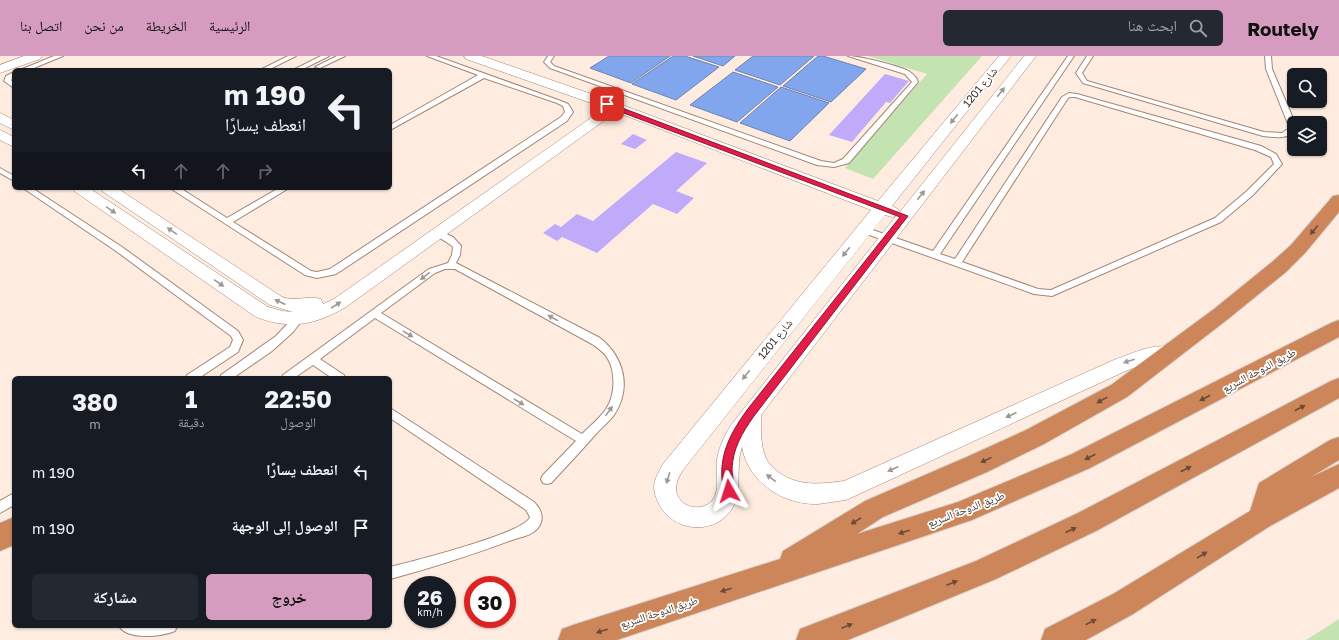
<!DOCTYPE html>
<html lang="ar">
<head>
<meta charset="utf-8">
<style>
  :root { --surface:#171b24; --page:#242831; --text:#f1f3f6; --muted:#9ea1a6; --accent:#d59cc0 }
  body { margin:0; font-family:"Golos Text","Noto Naskh Arabic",sans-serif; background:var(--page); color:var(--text); direction:rtl; height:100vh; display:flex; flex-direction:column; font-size:15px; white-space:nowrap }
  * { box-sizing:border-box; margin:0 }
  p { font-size:13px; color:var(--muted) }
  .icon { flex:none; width:22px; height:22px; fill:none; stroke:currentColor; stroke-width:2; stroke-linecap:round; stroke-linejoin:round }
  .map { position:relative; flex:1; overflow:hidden; direction:ltr }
  .details { position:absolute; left:12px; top:320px; width:380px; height:252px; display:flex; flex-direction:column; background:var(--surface); border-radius:6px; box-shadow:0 1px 3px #0004; direction:rtl }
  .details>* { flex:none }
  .hud { position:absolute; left:12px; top:12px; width:380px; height:122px; border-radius:6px; box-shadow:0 1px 3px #0004; direction:rtl; background:#171b24; color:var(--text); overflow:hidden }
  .buttons { position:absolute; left:1287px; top:12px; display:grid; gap:8px }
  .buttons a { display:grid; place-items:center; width:40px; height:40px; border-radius:6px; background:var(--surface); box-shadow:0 1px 3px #0004; font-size:20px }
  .speed { position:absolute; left:404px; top:520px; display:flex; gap:8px; font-size:20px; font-weight:700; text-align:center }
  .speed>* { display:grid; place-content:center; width:52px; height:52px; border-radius:50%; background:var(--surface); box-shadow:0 1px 3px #0004; line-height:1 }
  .speed small { font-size:10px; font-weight:400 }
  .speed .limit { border:6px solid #d22; background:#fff; color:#111 }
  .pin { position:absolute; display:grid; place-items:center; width:34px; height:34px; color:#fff; margin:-17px; border-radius:8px; box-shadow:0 2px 6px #0006 }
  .me { position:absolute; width:44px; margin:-22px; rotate:354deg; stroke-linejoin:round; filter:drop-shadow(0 0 3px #0008) }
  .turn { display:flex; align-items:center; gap:14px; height:84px; padding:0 20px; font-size:18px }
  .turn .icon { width:52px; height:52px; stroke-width:2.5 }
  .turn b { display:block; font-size:28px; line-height:34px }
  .lanes { display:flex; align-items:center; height:38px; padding:0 20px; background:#0003; justify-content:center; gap:20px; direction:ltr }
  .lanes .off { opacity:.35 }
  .eta { display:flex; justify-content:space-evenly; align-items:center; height:68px; text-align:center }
  .eta b { font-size:24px; font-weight:700; line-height:28px }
  .button { display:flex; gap:8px; margin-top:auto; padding:8px 20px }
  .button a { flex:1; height:46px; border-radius:6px; background:var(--accent); color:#111; font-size:16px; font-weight:700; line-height:46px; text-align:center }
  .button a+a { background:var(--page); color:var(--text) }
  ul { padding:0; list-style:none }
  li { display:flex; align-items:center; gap:12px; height:56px; padding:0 20px }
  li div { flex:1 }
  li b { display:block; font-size:15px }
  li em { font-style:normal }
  header { display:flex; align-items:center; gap:24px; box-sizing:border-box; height:56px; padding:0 20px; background:var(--accent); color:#111 }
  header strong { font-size:19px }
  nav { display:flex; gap:22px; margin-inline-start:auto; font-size:14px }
  .search { width:280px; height:36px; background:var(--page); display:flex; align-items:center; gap:10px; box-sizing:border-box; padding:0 14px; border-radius:6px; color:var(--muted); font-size:15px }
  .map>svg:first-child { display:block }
  .green { fill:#c3e3b0 }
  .water { fill:#81a6ee; stroke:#6d83b3 }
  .building { fill:#c0aafa }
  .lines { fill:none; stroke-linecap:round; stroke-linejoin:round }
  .service-casing { stroke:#a38675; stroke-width:2 }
  .minor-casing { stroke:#a38675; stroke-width:1 }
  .motorway-casing { stroke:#d5d2d0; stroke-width:2 }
  .service { fill:#fff; fill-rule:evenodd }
  .minor { fill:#fff; fill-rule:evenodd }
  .motorway { fill:#cc865a; fill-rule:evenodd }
  .oneway { fill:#9e9894 }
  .oneway2 { fill:#694b38 }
  .route { fill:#e11d48; stroke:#92132f }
  .labels { text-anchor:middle; stroke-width:3.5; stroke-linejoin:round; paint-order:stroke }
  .street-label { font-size:11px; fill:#3e322a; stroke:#fff }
</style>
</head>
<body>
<header>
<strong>Routely</strong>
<div class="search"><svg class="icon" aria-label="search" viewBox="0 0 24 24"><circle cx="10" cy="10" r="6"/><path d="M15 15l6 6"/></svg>ابحث هنا</div>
<nav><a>الرئيسية</a><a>الخريطة</a><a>من نحن</a><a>اتصل بنا</a></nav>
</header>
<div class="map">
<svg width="1339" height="584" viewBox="0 0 1339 584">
  <rect width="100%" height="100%" fill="#ffece0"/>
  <g class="green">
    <polygon points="868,0 982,0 873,123 845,112 927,18"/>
    <polygon points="1339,563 1339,584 1306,584"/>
  </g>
  <g class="water">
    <polygon points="609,0 670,0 631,27 590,12"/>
    <polygon points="673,0 685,0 719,11 676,44 632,28"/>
    <polygon points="693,0 735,0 723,10"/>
    <polygon points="753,0 814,0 780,29 735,14"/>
    <polygon points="818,0 823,0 866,13 831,46 783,30"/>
    <polygon points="733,16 778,31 737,66 690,49"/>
    <polygon points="781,31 829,47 790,85 740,67"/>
  </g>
  <g class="building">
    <polygon points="885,18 909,25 890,47 886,46 852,86 829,79"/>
    <polygon points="633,78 647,84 635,93 621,88"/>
    <polygon points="676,96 707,107 676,135 694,142 677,158 653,148 597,197 562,181 557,185 543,177 555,168 561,171 577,158 593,165"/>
  </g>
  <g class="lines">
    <defs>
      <g id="service">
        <polygon points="54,0 63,0 29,14 20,14"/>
        <polygon points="288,0 296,0 268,14 260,14"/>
        <polygon points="321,0 329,0 301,14 293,14"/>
        <polygon points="337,0 345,0 320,12 315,11"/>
        <polygon points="427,0 436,0 561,45 568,48 573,56 567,65 336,218 317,222 305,219 170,132 180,132 227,162 279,132 289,132 233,166 311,215 317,216 330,213 561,61 565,56 563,50 557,47 484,22 390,74 390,69 478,19"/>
        <path d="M548,0H554L550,6L554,10L821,105L834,107L843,103L912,26L905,18L848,0C859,0 901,10 910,16C914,19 917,22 918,26L849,107L834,111L817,109L550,12L544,6Z"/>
        <path d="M1068,0H1074L940,198L955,203L1062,41L1069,37L1077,38L1261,90L1276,98L1282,108L1253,139L1221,166L1052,240L1034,238L861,176L860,174L861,172H867L933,195ZM1070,41H1075L1255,94L1271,101L1274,108L1247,135L1215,162L1051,234L1038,233L962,206L1068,42Z"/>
        <path d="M1087,0H1093L1082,17L1087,25L1264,76L1282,77L1288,73V68L1266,13L1265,0H1271L1272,13L1295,67L1294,75C1286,84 1274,81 1263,80L1083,27L1076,17Z"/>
        <polygon points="14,16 14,21 11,24 14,27 14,32 4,25 6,20"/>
        <polygon points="0,112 14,120 14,125 0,117"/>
        <polygon points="23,132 32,132 122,191 238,275 243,284 238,296 199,322 186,322 187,319 230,291 233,284 231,280 116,195"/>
        <path d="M438,174L453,181L461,190L460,199L456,207L600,282C624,301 632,332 614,359C609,366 601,372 595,379C581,395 566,411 551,427L547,428L543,427L541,423L543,419L576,385L375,262L320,303L344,319L345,322H332L313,309L294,322H282L283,319L429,213L448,207L452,199L453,191C447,185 439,183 434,177L435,175ZM445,213H455L592,288C598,292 604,296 608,303C616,317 615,340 606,353C600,362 590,370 582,378L381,257L435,217Z"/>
        <polygon points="300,253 305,256 300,267 293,276 272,295 233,322 220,322 221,319 276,280 292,263 297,254"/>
        <path d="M390,352L534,446C542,454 545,464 537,473C531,480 520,481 512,484C471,499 432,512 390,523V511C410,506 526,477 530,461L526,454L390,362Z"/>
        <polygon points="14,437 14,449 0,457 0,445"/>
        <path d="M119,570H177L175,575C161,581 127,584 119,570Z"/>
      </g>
      <g id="minor">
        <polygon points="24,0 42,0 40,3 0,17 0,9"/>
        <path d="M464,0H482L620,48L878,145L999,0H1011L892,150L898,153L900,156L1024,0H1036L761,359C761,372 760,389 766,402C768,408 774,412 778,416C799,431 820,428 844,425L1116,303C1134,297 1155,286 1174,292L1177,297L1174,302L1151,306L1130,313L846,444C837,445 827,447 818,448C783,449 748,426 742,391C735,411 743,432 733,451C717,480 673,477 659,448C656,442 654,437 654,430C655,422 659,415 663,408L871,154L616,56L346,251C315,269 290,274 256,261L74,135L71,132H89L268,251L282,255L293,256L270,249L102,135L99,132H117L282,241C296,246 309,239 321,243L323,248L334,243L605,52L466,3ZM885,159L892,161L896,160L731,369C725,379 719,391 717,403C715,415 721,435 712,445C700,457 678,451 676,434C676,426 679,420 683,414Z"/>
        <polygon points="0,57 14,64 14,74 0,67"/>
        <polygon points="0,74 14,81 14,91 0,84"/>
      </g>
      <g id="motorway">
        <polygon points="1339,139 1339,156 1305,197 1286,216 1228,263 1127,341 1044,388 987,416 883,461 857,478 958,446 1072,398 1331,267 1339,264 1339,281 1090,412 972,464 617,584 558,584 562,573 573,569 780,503 783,495 865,445 969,400 1026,374 1111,329 1214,253 1272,206 1291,189 1333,140"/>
        <polygon points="1339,322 1339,342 1096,475 996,523 848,584 796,584 800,573 976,505 1078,457 1331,325"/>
        <polygon points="1339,381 1339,404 1311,421 1339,408 1339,432 1270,470 1133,558 1086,584 1041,584 1045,573 1113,538 1250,455 1259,427 1330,384"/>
        <polygon points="14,461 14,489 0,495 0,467"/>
      </g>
    </defs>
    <use href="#service" class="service-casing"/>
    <use href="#minor" class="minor-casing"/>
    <use href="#motorway" class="motorway-casing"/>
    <use href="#service" class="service"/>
    <use href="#minor" class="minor"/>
    <use href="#motorway" class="motorway"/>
  </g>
  <defs><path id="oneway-solid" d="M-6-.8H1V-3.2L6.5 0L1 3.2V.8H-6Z"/></defs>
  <g class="oneway">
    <use href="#oneway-solid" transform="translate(1001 36) rotate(-52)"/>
    <use href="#oneway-solid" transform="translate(954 63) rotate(129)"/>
    <use href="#oneway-solid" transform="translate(921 139) rotate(-52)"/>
    <use href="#oneway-solid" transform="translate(111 154) rotate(34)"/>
    <use href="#oneway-solid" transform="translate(172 175) rotate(-146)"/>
    <use href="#oneway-solid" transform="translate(846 196) rotate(129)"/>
    <use href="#oneway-solid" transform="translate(425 220) rotate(143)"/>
    <use href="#oneway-solid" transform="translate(219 227) rotate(34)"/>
    <use href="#oneway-solid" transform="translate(280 246) rotate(-155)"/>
    <use href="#oneway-solid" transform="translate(336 249) rotate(-32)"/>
    <use href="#oneway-solid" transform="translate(553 262) rotate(-151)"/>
    <use href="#oneway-solid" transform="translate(408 278) rotate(31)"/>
    <use href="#oneway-solid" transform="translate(1129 305) rotate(163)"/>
    <use href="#oneway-solid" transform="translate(746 319) rotate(129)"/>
    <use href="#oneway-solid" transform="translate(519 346) rotate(31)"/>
    <use href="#oneway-solid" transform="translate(609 355) rotate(-54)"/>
    <use href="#oneway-solid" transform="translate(1011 359) rotate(155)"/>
    <use href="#oneway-solid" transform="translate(893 413) rotate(155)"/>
    <use href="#oneway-solid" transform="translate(668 422) rotate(107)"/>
    <use href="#oneway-solid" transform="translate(771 422) rotate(-142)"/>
  </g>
  <g class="oneway2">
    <use href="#oneway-solid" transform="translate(1314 174) rotate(130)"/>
    <use href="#oneway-solid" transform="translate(1205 342) rotate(153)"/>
    <use href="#oneway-solid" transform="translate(1102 344) rotate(151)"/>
    <use href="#oneway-solid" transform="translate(1300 352) rotate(-28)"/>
    <use href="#oneway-solid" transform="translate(1090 401) rotate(153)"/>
    <use href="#oneway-solid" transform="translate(986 404) rotate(154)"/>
    <use href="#oneway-solid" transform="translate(1186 413) rotate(-28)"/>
    <use href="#oneway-solid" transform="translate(856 465) rotate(148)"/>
    <use href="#oneway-solid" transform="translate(1071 474) rotate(-25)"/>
    <use href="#oneway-solid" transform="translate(904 476) rotate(162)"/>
    <use href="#oneway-solid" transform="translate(1202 499) rotate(-32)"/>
    <use href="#oneway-solid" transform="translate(952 527) rotate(-22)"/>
    <use href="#oneway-solid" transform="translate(726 534) rotate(162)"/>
    <use href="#oneway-solid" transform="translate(1091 566) rotate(-28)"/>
    <use href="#oneway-solid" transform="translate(847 570) rotate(-22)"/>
    <use href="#oneway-solid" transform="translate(602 575) rotate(162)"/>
  </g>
  <path class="route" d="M605,47H609L908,160L754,360C742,377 733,392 732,413C732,421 736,431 732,438L729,439L725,438C723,433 723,428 722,423C720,396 732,375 747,354L900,161L605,50Z"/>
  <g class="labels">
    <g class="street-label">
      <text transform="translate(980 31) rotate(-51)" y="4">شارع 1201</text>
      <text transform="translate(775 283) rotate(-51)" y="4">شارع 1201</text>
      <text transform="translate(1259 314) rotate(-28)" y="4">طريق الدوحة السريع</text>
      <text transform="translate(966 453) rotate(-21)" y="4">طريق الدوحة السريع</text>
      <text transform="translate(659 556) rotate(-18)" y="4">طريق الدوحة السريع</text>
    </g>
  </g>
</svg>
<div class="buttons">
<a><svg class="icon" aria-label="search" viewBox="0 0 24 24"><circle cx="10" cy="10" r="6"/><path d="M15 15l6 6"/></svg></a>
<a><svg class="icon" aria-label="layers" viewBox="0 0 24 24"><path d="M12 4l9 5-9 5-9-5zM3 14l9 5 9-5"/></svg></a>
</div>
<div class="speed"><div>26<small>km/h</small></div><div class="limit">30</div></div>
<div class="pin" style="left:607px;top:48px;background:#d93025"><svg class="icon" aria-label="arrive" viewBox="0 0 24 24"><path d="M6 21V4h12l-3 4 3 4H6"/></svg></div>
<svg class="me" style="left:729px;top:435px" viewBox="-20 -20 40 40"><path d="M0-17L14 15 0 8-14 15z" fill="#e11d48" stroke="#fff" stroke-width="4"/></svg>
<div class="hud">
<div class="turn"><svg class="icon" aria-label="left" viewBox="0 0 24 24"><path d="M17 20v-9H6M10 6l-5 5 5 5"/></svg><div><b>190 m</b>انعطف يسارًا</div></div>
<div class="lanes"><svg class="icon" aria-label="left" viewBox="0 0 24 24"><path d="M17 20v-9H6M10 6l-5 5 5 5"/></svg><svg class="icon off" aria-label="ahead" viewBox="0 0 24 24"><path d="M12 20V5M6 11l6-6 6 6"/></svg><svg class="icon off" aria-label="ahead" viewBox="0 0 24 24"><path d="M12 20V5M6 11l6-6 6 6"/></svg><svg class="icon off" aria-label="right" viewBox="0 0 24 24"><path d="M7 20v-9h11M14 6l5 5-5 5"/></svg></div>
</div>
<section class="details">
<div class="eta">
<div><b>22:50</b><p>الوصول</p></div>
<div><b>1</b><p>دقيقة</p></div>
<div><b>380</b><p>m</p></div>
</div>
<ul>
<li><svg class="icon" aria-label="left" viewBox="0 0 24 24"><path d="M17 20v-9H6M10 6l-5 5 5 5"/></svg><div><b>انعطف يسارًا</b></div><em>190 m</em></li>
<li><svg class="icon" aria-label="arrive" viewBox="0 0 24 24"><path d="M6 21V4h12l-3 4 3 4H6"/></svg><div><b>الوصول إلى الوجهة</b></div><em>190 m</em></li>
</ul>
<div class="button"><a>خروج</a><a>مشاركة</a></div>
</section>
</div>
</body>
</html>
